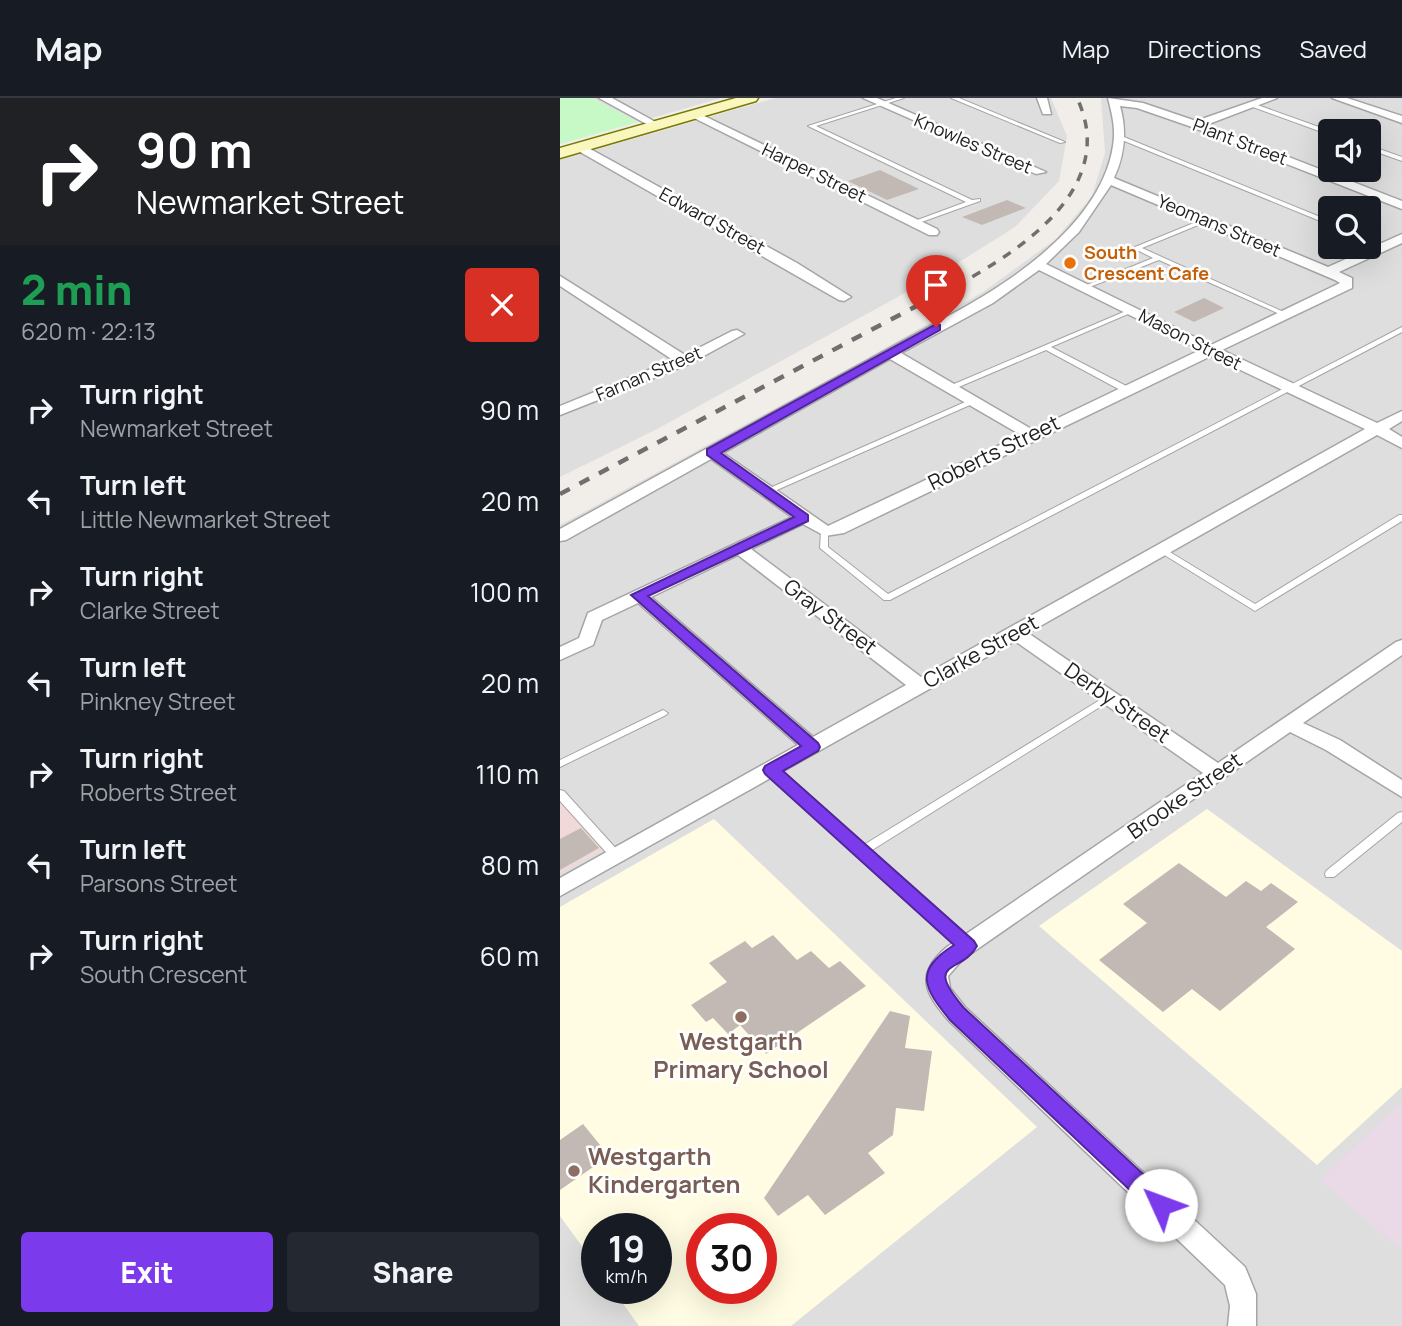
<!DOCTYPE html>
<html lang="en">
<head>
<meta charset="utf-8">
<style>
  :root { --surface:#171b24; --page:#242831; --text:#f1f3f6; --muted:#9ea1a6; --line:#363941; --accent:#7c3aed }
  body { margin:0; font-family:Manrope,sans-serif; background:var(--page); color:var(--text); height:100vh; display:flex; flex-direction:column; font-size:26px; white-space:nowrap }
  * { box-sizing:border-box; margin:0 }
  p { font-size:23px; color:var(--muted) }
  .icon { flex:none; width:38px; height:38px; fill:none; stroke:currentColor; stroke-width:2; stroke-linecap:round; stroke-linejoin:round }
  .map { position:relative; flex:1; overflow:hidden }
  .drawer { display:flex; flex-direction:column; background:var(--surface); width:560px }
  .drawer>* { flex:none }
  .banner { background:#202124; color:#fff; overflow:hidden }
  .tools { position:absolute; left:758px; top:21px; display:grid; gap:14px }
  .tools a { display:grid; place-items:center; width:63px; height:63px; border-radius:7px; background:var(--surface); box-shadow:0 7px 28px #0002; font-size:35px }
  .speed { position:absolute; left:21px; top:1115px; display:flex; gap:14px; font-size:35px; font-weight:700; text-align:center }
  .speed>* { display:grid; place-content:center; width:91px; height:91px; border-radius:50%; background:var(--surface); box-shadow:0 7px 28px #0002; line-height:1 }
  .speed small { font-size:18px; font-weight:400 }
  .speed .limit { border:10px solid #d22; background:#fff; color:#111 }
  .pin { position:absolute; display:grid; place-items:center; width:60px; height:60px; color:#fff; margin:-72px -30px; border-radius:50% 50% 50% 0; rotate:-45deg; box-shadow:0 0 7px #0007 }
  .pin .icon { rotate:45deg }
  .me { position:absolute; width:77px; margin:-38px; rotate:313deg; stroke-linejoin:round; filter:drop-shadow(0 0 5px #0008) }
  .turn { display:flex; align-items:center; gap:24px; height:147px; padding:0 21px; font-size:32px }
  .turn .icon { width:91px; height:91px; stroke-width:2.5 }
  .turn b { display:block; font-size:49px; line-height:60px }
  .round { display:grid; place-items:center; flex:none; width:74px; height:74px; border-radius:7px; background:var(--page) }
  .summary { display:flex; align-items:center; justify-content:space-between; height:119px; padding:0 21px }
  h1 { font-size:42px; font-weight:800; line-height:52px; color:#1e9e55 }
  .button { display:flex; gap:14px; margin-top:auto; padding:14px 21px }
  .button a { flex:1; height:80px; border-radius:7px; background:var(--accent); color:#fff; font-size:28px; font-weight:800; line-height:80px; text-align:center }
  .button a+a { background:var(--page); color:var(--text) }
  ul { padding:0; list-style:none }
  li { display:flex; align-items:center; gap:21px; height:91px; padding:0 21px }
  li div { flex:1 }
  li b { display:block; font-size:26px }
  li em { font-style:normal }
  header { display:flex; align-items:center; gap:42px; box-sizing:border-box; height:98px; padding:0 35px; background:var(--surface); border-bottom:2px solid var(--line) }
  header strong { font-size:33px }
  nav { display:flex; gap:38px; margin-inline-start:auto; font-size:24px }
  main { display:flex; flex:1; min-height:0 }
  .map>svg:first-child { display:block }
  .residential { fill:#dfdede; fill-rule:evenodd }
  .commercial { fill:#f1d8d9 }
  .industrial { fill:#eadae8 }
  .education { fill:#fffce3; fill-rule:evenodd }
  .park { fill:#c7f9c7 }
  .building { fill:#c2b9b4 }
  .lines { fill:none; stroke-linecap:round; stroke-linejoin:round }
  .service-casing { stroke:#a5a5a5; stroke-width:2 }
  .minor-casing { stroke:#a5a5a5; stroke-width:3 }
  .secondary-casing { stroke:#767907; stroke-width:3 }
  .service { fill:#fff; fill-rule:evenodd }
  .minor { fill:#fff; fill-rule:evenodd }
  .secondary { fill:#f9f7be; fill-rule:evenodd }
  .rail-far1 { stroke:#6f6f6f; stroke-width:3.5; stroke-dasharray:9 9; stroke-linecap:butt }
  .rail { stroke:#6f6f6f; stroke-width:4.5; stroke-dasharray:11 11; stroke-linecap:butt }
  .route { fill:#7c3aed; stroke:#51269a; stroke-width:2 }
  .food-dot { fill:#e8710a; stroke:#fff; stroke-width:2.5 }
  .education-dot { fill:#8d6e63; stroke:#fff; stroke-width:2.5 }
  .labels { text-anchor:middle; stroke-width:5; stroke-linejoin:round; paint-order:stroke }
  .far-street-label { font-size:18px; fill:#212121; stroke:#fff }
  .far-food-label { font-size:18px; font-weight:bold; fill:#c56008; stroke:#fff; text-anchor:start }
  .street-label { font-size:21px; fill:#212121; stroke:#fff }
  .near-education-label { font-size:24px; font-weight:bold; fill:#785e54; stroke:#fff }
</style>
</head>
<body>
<header>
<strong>Map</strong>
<nav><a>Map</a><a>Directions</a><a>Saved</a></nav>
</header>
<main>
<section class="drawer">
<div class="banner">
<div class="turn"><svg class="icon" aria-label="right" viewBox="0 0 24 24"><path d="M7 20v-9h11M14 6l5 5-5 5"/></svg><div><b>90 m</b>Newmarket Street</div></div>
</div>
<div class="summary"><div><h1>2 min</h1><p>620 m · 22:13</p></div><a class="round" style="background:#d93025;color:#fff"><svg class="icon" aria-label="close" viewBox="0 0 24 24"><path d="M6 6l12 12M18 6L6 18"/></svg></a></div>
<ul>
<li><svg class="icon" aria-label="right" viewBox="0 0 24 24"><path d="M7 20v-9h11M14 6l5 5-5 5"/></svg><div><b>Turn right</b><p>Newmarket Street</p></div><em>90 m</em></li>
<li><svg class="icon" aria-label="left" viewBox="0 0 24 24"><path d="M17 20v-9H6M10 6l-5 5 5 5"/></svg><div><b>Turn left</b><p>Little Newmarket Street</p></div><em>20 m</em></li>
<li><svg class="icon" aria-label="right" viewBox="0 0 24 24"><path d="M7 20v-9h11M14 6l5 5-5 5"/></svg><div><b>Turn right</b><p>Clarke Street</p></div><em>100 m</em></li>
<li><svg class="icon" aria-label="left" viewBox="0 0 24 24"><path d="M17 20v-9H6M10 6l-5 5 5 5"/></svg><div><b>Turn left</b><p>Pinkney Street</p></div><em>20 m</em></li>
<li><svg class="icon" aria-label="right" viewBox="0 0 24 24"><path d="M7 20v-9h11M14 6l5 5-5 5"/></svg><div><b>Turn right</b><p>Roberts Street</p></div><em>110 m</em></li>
<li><svg class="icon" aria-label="left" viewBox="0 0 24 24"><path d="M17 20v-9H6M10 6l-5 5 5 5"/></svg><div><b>Turn left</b><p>Parsons Street</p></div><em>80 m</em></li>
<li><svg class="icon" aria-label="right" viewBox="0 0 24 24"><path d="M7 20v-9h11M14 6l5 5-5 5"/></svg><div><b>Turn right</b><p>South Crescent</p></div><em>60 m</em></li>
</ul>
<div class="button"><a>Exit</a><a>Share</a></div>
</section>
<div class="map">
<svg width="842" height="1228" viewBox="0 0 842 1228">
  <rect width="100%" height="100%" fill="#f1ede8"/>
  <g class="residential">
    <polygon points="32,0 161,0 78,24"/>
    <polygon points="215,0 491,0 507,38 499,83 455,129 385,173 97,331 0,379 0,62"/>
    <path d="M541,0H842V1228H0V427L306,261L423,194L496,141L532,98L545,55ZM770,33H808V72H770ZM770,110H808V149H770ZM37,1130H96V1190H37ZM142,1130H201V1190H142Z"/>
  </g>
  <polygon class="commercial" points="0,696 48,749 0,775"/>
  <polygon class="industrial" points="842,1003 842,1153 760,1082"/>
  <g class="education">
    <polygon points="647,711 842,853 842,989 757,1067 479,828"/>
    <path d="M154,721L477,1029L231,1228H79L52,1190H96V1130H37V1169L0,1118V809ZM142,1130H201V1190H142Z"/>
  </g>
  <polygon class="park" points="0,0 32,0 78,24 0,46"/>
  <g class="building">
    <polygon points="320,72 359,91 327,102 288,83"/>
    <polygon points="447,102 466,110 422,127 402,119"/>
    <polygon points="644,200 664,210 634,224 614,214"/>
    <polygon points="21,730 39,750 0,772 0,741"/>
    <polygon points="619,765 666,799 686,783 701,793 711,785 738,804 706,829 735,851 660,913 632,891 603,914 539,862 587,825 563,806"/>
    <polygon points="213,837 237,862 251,853 269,870 280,863 306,888 206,956 180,927 168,936 153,920 146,924 131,907 167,884 149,865 185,843 192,850"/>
    <polygon points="330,913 350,918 345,950 372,953 364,1013 336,1010 333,1037 308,1055 325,1075 265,1117 248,1097 218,1118 204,1100"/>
    <polygon points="23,1026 49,1058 0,1092 0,1042"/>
  </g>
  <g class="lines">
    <defs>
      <g id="service">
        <polygon points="336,0 344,0 256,28 412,102 420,101 420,103 356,126 352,126 352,124 406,104 248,28"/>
        <polygon points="391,0 399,0 505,44 500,45"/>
        <polygon points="692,5 770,33 770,37 690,8 689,7"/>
        <polygon points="559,37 770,123 770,127 557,40 556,39"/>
        <polygon points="808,47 842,59 842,63 808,51"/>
        <polygon points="646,120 649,122 648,123 582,150 728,216 728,218 724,218 599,162 527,190 522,189 593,160 575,151 575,149"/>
        <polygon points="808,139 826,147 827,148 824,150 808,143"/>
        <polygon points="573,210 576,212 575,213 491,249 570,290 570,294 564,294 486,252 394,291 391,291 387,289"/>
        <polygon points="842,229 842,234 330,502 324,502 260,450 261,433 265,431 268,431 268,449 328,496"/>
        <polygon points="412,301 418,301 419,303 210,395 204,395 203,393"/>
        <polygon points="839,417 842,417 842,423 695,513 598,453 602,450 605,451 695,506"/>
        <polygon points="548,597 551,598 553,600 551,602 309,754 411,845 413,848 411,851 407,852 403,851 297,757 206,672 207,670 215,670 302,748"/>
        <polygon points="103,612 108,615 106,617 0,669 0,662"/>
        <polygon points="0,692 4,693 60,755 61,758 60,761 52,761 0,703"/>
        <polygon points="842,714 842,724 774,779 766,779 765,776 766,773 838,715"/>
      </g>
      <g id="minor">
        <polygon points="39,0 52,0 101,27 92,29"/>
        <polygon points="303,0 317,0 486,74 476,76"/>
        <polygon points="477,0 487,0 491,16 483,16"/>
        <path d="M548,0L583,5L636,23L702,0H717L646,27L842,103V111L632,29L577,10L560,8C567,33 565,56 554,80L768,169L842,136V145L779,174L792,180V190L662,252L817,325L842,313V323L829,331L842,339V350L817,337L468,535L658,665L836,544L842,542V557L743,625L780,642L842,682V699L766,652L730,634L403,861L388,878L390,890L405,909L685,1169L696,1196V1228H668L670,1208L665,1187L389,923C364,894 355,876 387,849L643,675L455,543L0,798V780L238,647L78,505L42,522L33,547L0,562V549L19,540L28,515L232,419L151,361L6,442L0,443V431L403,210C462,177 542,120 553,48C556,31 552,16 548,0ZM551,87L775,182L780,185L651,247L486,166L519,134ZM479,172L640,252L473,332L341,255L433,205ZM651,258L805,331L361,579L191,451L243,426L265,438L284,435ZM330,261L461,337L268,428L163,355ZM178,457L346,587L253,639L91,499Z"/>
        <polygon points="772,0 787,0 842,18 842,25"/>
        <polygon points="134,13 377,131 379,134 377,137 369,137 130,18 129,16"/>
        <polygon points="15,47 23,47 237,165 291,199 284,203 279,202 15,51"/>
        <polygon points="0,178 125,257 172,233 177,232 184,236 129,266 0,317 0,308 113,262 0,188"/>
      </g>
      <polygon id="secondary" points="176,0 198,0 196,3 0,60 0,50"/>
    </defs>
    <use href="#service" class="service-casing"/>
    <use href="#minor" class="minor-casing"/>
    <use href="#secondary" class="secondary-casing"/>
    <use href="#service" class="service"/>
    <use href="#minor" class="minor"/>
    <use href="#secondary" class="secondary"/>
    <path class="rail-far1" d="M365,204C438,167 564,99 517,0"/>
    <polyline class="rail" points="0,396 368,202"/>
  </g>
  <path class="route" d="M376,226L380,227V232L161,355L248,417V423L88,498L258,645L260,649L258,653L223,673L414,843L417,848C402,876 362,861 404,910L609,1100L612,1107L609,1114L601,1117L593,1114L390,922C364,890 353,873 394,847L205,676L203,672L205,668L241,648L71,497L234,419L147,357V351Z"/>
  <circle class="food-dot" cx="510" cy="165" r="7"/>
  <g class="education-dot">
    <circle cx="181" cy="919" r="7"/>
    <circle cx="14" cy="1073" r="7"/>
  </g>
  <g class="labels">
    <g class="far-street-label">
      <text transform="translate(680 44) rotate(21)" y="6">Plant Street</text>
      <text transform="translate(413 46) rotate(23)" y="6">Knowles Street</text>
      <text transform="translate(254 75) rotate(26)" y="6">Harper Street</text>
      <text transform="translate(152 123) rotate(29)" y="6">Edward Street</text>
      <text transform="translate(659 128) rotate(23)" y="6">Yeomans Street</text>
      <text transform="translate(630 242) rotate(27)" y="6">Mason Street</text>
      <text transform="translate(89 276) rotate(-23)" y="6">Farnan Street</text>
    </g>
    <g class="far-food-label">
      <text x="524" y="161">South<tspan x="524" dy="21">Crescent Cafe</tspan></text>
    </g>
    <g class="street-label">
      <text transform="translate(434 355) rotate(-26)" y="7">Roberts Street</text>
      <text transform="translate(270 519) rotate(37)" y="7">Gray Street</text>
      <text transform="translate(421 554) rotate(-29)" y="7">Clarke Street</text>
      <text transform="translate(557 605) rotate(35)" y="7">Derby Street</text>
      <text transform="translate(625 698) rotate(-35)" y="7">Brooke Street</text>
    </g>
    <g class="near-education-label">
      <text x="181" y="952">Westgarth<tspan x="181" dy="28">Primary School</tspan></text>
      <text x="28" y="1067" text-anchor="start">Westgarth<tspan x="28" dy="28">Kindergarten</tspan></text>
    </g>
  </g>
</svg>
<div class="tools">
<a><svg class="icon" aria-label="sound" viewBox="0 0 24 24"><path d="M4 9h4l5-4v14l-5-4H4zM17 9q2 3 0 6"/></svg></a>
<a><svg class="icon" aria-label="search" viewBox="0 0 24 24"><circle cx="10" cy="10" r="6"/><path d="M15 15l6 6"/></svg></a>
</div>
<div class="speed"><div>19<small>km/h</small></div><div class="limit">30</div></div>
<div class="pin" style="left:376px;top:229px;background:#d93025"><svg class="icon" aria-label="arrive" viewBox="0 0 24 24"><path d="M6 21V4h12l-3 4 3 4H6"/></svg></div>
<svg class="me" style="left:601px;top:1107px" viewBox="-20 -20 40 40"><circle r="19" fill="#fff"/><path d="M0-13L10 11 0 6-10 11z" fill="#7c3aed"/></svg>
</div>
</main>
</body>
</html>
